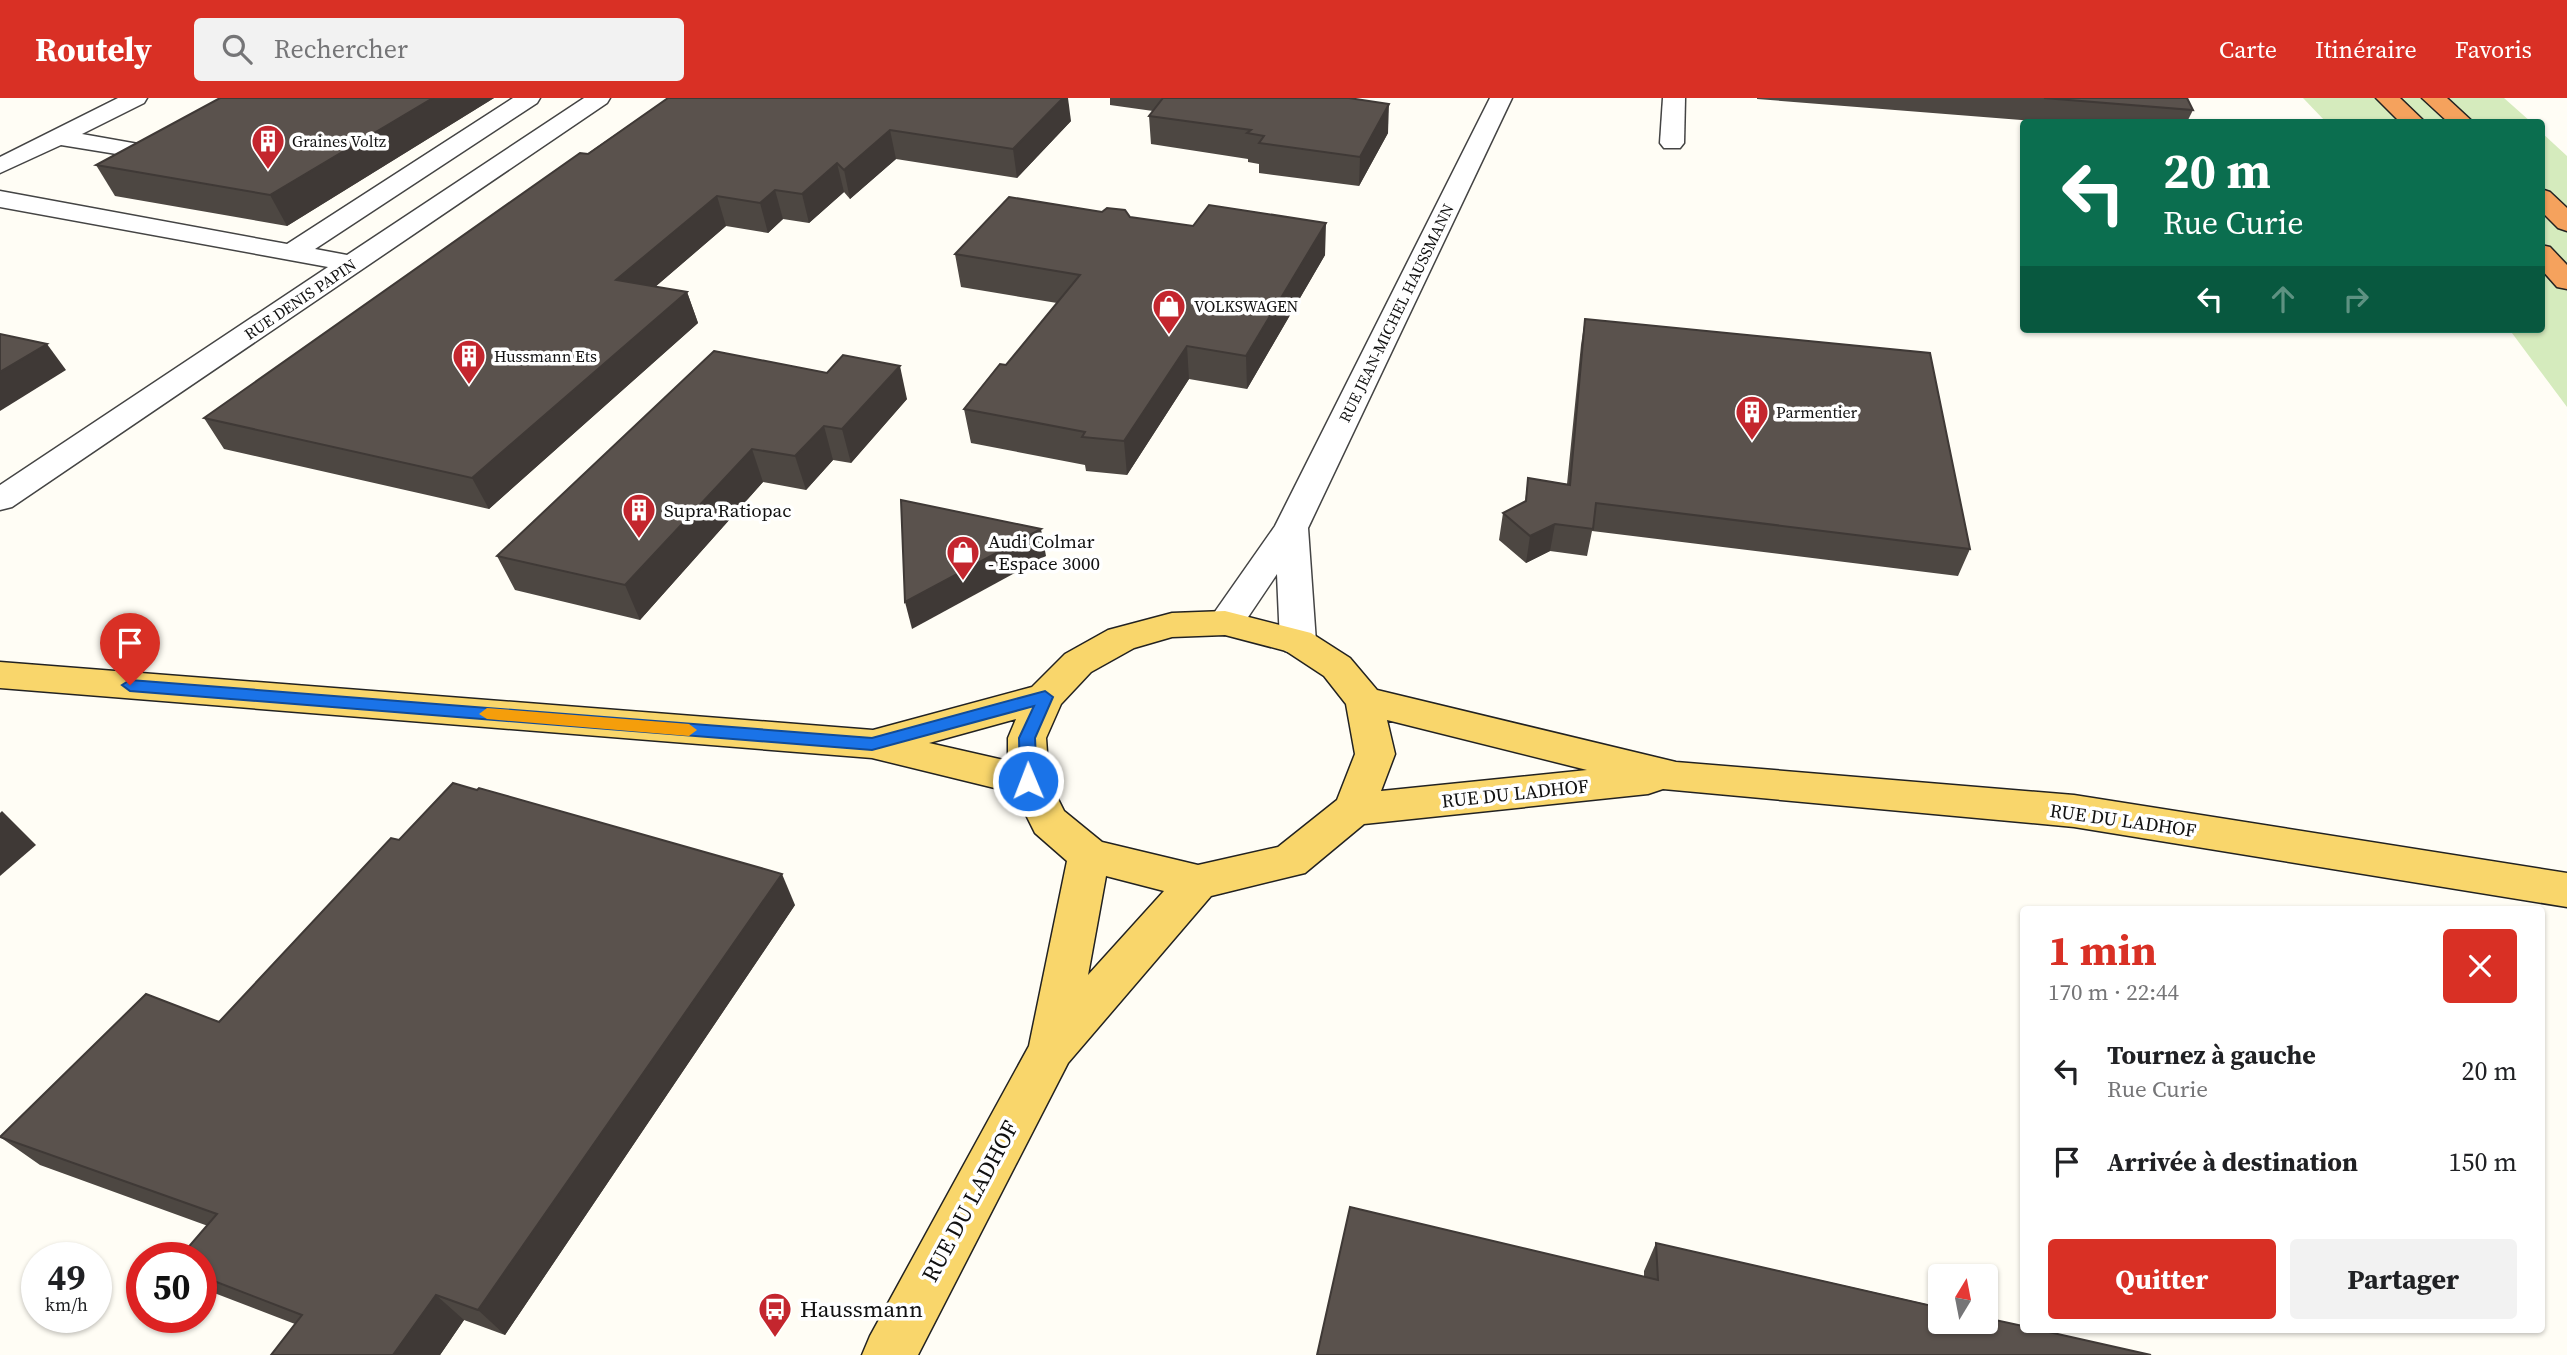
<!DOCTYPE html>
<html lang="fr">
<head>
<meta charset="utf-8">
<style>
  :root { --surface:#fff; --page:#f2f2f2; --text:#202124; --muted:#757577; --accent:#d93025 }
  body { margin:0; font-family:"Source Serif 4",serif; background:var(--page); color:var(--text); height:100vh; display:flex; flex-direction:column; font-size:26px; white-space:nowrap }
  * { box-sizing:border-box; margin:0 }
  p { font-size:23px; color:var(--muted) }
  .icon { flex:none; width:38px; height:38px; fill:none; stroke:currentColor; stroke-width:2; stroke-linecap:round; stroke-linejoin:round }
  .map { position:relative; flex:1; overflow:hidden }
  .panel { position:absolute; left:2020px; top:808px; width:525px; height:427px; display:flex; flex-direction:column; background:var(--surface); border-radius:7px; box-shadow:0 2px 5px #0004 }
  .panel>* { flex:none }
  .banner { position:absolute; left:2020px; top:21px; width:525px; height:214px; border-radius:7px; box-shadow:0 2px 5px #0004; background:#0b6e4f; color:#fff; overflow:hidden }
  .needle { width:46px; rotate:10deg }
  .fabs { position:absolute; left:1928px; top:1166px; display:grid; gap:14px }
  .fabs a { display:grid; place-items:center; width:70px; height:70px; border-radius:7px; background:var(--surface); box-shadow:0 2px 5px #0004; font-size:35px }
  .speed { position:absolute; left:21px; top:1144px; display:flex; gap:14px; font-size:35px; font-weight:700; text-align:center }
  .speed>* { display:grid; place-content:center; width:91px; height:91px; border-radius:50%; background:var(--surface); box-shadow:0 2px 5px #0004; line-height:1 }
  .speed small { font-size:18px; font-weight:400 }
  .speed .limit { border:10px solid #d22; background:#fff; color:#111 }
  .pin { position:absolute; display:grid; place-items:center; width:60px; height:60px; color:#fff; margin:-72px -30px; border-radius:50% 50% 50% 0; rotate:-45deg; box-shadow:0 0 7px #0007 }
  .pin .icon { rotate:45deg }
  .me { position:absolute; width:77px; margin:-38px; rotate:359deg; stroke-linejoin:round; filter:drop-shadow(0 0 5px #0008) }
  .turn { display:flex; align-items:center; gap:24px; height:147px; padding:0 28px; font-size:32px }
  .turn .icon { width:91px; height:91px; stroke-width:2.5 }
  .turn b { display:block; font-size:49px; line-height:60px }
  .lanes { display:flex; align-items:center; height:66px; padding:0 28px; background:#0003; justify-content:center; gap:35px; direction:ltr }
  .lanes .off { opacity:.35 }
  .round { display:grid; place-items:center; flex:none; width:74px; height:74px; border-radius:7px; background:var(--page) }
  .headline { display:flex; align-items:center; justify-content:space-between; height:119px; padding:0 28px }
  h1 { font-size:42px; font-weight:700; line-height:52px; color:var(--accent) }
  .action { display:flex; gap:14px; margin-top:auto; padding:14px 28px }
  .action a { flex:1; height:80px; border-radius:7px; background:var(--accent); color:#fff; font-size:28px; font-weight:700; line-height:80px; text-align:center }
  .action a+a { background:var(--page); color:var(--text) }
  ul { padding:0; list-style:none }
  li { display:flex; align-items:center; gap:21px; height:91px; padding:0 28px }
  li div { flex:1 }
  li b { display:block; font-size:26px }
  li em { font-style:normal }
  header { display:flex; align-items:center; gap:42px; box-sizing:border-box; height:98px; padding:0 35px; background:var(--accent); color:#fff }
  header strong { font-size:33px }
  nav { display:flex; gap:38px; margin-inline-start:auto; font-size:24px }
  .search { width:490px; height:63px; background:var(--page); display:flex; align-items:center; gap:18px; box-sizing:border-box; padding:0 24px; border-radius:7px; color:var(--muted); font-size:26px }
  .map>svg:first-child { display:block }
  .green { fill:#d5ebbd }
  .lines { fill:none; stroke-linecap:round; stroke-linejoin:round }
  .minor-casing { stroke:#444; stroke-width:3 }
  .major-casing { stroke:#222; stroke-width:3 }
  .highway-casing { stroke:#222; stroke-width:3 }
  .minor { fill:#fff; fill-rule:evenodd }
  .major { fill:#f9d66b; fill-rule:evenodd }
  .highway { fill:#f5a25d; fill-rule:evenodd }
  .wall { fill:#4d4742 }
  .shaded-wall { fill:#3f3936 }
  .building { fill:#5a524d; stroke:#3f3936; stroke-width:2 }
  .route { fill:#1a73e8; stroke:#114b97; stroke-width:2 }
  .slow { fill:#f59e0b }
  .labels { text-anchor:middle; stroke-width:7; stroke-linejoin:round; paint-order:stroke }
  .far-poi-label { font-size:16px; fill:#111; stroke:#fff; text-anchor:start }
  .far-street-label { font-size:16px; fill:#111; stroke:#fff }
  .poi-label { font-size:19px; fill:#111; stroke:#fff; text-anchor:start }
  .street-label { font-size:19px; fill:#111; stroke:#fff }
  .near-street-label { font-size:23px; fill:#111; stroke:#fff }
  .near-poi-label { font-size:23px; fill:#111; stroke:#fff; text-anchor:start }
</style>
</head>
<body>
<header>
<strong>Routely</strong>
<div class="search"><svg class="icon" aria-label="search" viewBox="0 0 24 24"><circle cx="10" cy="10" r="6"/><path d="M15 15l6 6"/></svg>Rechercher</div>
<nav><a>Carte</a><a>Itinéraire</a><a>Favoris</a></nav>
</header>
<div class="map">
<svg width="2567" height="1257" viewBox="0 0 2567 1257">
  <rect width="100%" height="100%" fill="#fffdf5"/>
  <g class="green">
    <polygon points="2303,0 2504,0 2531,24 2326,24"/>
    <polygon points="2541,34 2567,58 2567,309 2509,231 2541,231"/>
  </g>
  <g class="lines">
    <defs>
      <g id="minor">
        <polygon points="118,0 147,0 144,5 82,36 144,47 147,52 144,57 135,59 61,47 0,75 0,59"/>
        <polygon points="513,0 540,0 537,5 315,151 347,157 584,0 610,0 607,5 12,409 0,412 0,387 328,169 0,109 0,93 287,146"/>
        <polygon points="1490,0 1512,0 1308,430 1316,544 1311,553 1298,557 1285,553 1280,544 1277,476 1238,534 1225,537 1212,534 1207,525 1275,428"/>
        <polygon points="1663,0 1685,0 1684,45 1680,50 1664,50 1660,45"/>
      </g>
      <path id="major" d="M1225,513L1311,535L1350,560L1377,592L1676,664L2074,697L2567,775V809L2074,729L1663,691L1648,696L1364,726L1305,775L1211,798L1068,965L918,1257H862L870,1238L1029,948L1067,763L1035,735L1015,695L872,660L0,590V564L873,632L1032,589L1065,556L1108,532L1172,515ZM1225,537L1286,553L1324,578L1346,606L1355,656L1337,702L1278,749L1198,767L1102,744L1064,713L1049,683L1046,640L1061,606L1091,574L1134,550L1172,539ZM1016,621L1008,640V663L929,645ZM1387,622L1587,672L1381,693L1395,656ZM1106,778L1164,793L1088,877Z"/>
      <g id="highway">
        <polygon points="2376,0 2400,0 2425,24 2400,24"/>
        <polygon points="2422,0 2447,0 2473,24 2448,24"/>
        <polygon points="2541,91 2550,94 2567,110 2567,133 2558,130 2541,113"/>
        <polygon points="2541,147 2550,149 2567,167 2567,191 2557,189 2541,171"/>
      </g>
    </defs>
    <use href="#minor" class="minor-casing"/>
    <use href="#major" class="major-casing"/>
    <use href="#highway" class="highway-casing"/>
    <use href="#minor" class="minor"/>
    <use href="#major" class="major"/>
    <use href="#highway" class="highway"/>
  </g>
  <g class="wall">
    <polygon points="220,0 494,0 287,128 115,98 96,67"/>
    <polygon points="668,0 1071,23 1017,80 896,61 850,101 844,94 809,125 783,121 768,135 726,128 655,189 687,194 698,225 489,411 224,351 204,320"/>
    <polygon points="1110,0 1354,0 1353,1 1388,35 1359,88 1259,75 1259,66 1248,64 1248,61 1151,46 1149,18 1153,13 1110,7"/>
    <polygon points="1757,0 2187,0 2193,12 2187,24 2046,24 1757,1"/>
    <polygon points="1130,119 1325,157 1247,291 1189,281 1127,377 1086,373 1085,367 971,345 964,311 1006,267 1057,205 961,189 955,156"/>
    <polygon points="1585,221 1970,451 1958,478 1592,433 1587,458 1550,453 1526,465 1499,442 1503,415 1525,404 1528,380 1567,386 1581,247"/>
    <polygon points="714,253 907,301 851,365 833,362 806,392 763,384 640,522 515,492 497,458"/>
    <polygon points="795,807 505,1237 464,1222 440,1257 271,1257 295,1226 209,1193 201,1187 201,1160 208,1128 40,1067 0,1039 219,924"/>
    <polygon points="1656,1145 2151,1257 1317,1257 1644,1179 1644,1173"/>
  </g>
  <g class="shaded-wall">
    <polygon points="433,0 494,0 287,128 270,97"/>
    <polygon points="1063,0 1068,0 1071,23 1017,80 1013,51"/>
    <polygon points="1389,6 1388,35 1359,88 1360,59"/>
    <polygon points="890,32 896,61 850,101 844,72"/>
    <polygon points="837,65 844,94 809,125 802,96"/>
    <polygon points="775,92 783,121 768,135 760,105"/>
    <polygon points="717,98 726,128 627,213 616,182"/>
    <polygon points="1326,125 1325,157 1247,291 1246,258"/>
    <polygon points="687,194 698,225 489,411 472,380"/>
    <polygon points="47,246 66,272 0,313 0,274"/>
    <polygon points="1187,248 1189,281 1127,377 1124,343"/>
    <polygon points="900,268 907,301 851,365 842,331"/>
    <polygon points="824,328 833,362 806,392 795,358"/>
    <polygon points="752,351 763,384 640,522 625,487"/>
    <polygon points="1555,426 1550,453 1526,465 1530,438"/>
    <polygon points="1041,431 1046,458 912,531 905,504"/>
    <polygon points="2,713 36,747 0,778 0,715"/>
    <polygon points="782,776 795,807 505,1237 478,1212"/>
    <polygon points="436,1197 464,1222 440,1257 393,1257"/>
  </g>
  <g class="building">
    <polygon points="220,0 433,0 270,97 96,67"/>
    <polygon points="668,0 1063,0 1013,51 890,32 844,72 837,65 802,96 775,92 760,105 717,98 616,182 687,194 472,380 204,320 580,55 588,56"/>
    <polygon points="1163,0 1349,0 1389,6 1360,59 1259,45 1264,38 1247,35 1251,32 1149,18"/>
    <polygon points="2044,0 2187,0 2193,12"/>
    <polygon points="1009,99 1102,114 1107,110 1125,112 1130,119 1193,128 1209,107 1326,125 1246,258 1187,248 1124,343 1082,339 1085,334 964,311 1000,266 1006,267 1080,177 955,156"/>
    <polygon points="1585,221 1930,255 1970,451 1596,405 1593,431 1555,426 1530,438 1503,415 1526,403 1528,380 1570,387"/>
    <polygon points="0,236 47,246 0,274"/>
    <polygon points="714,253 827,275 843,257 900,268 842,331 824,328 795,358 752,351 625,487 497,458"/>
    <polygon points="901,402 1041,431 905,504"/>
    <polygon points="453,685 477,692 479,690 782,776 478,1212 436,1197 393,1257 271,1257 302,1217 201,1178 201,1160 179,1160 217,1116 0,1039 146,896 219,924 391,740 399,742"/>
    <polygon points="1350,1109 1658,1182 1656,1145 1941,1210 1941,1223 1986,1223 1986,1220 2023,1228 2023,1232 2040,1232 2151,1257 1317,1257"/>
  </g>
  <polygon class="route" points="130,582 872,640 1045,593 1053,599 1035,640 1037,683 1028,689 1020,683 1019,640 1034,608 872,652 130,593 122,587"/>
  <polygon class="slow" points="487,610 689,626 697,632 689,638 487,621 479,616"/>
  <defs>
    <symbol id="building-pin" viewBox="-11 -11 22 30"><path d="M0 17L-7.5 6A9.5 9.5 0 1 1 7.5 6Z" fill="#c4262e" stroke="#fff"/><path d="M-4-6H4V6H1V3H-1V6H-4ZM-2.5-4.3h1.7v1.8h-1.7ZM.8-4.3h1.7v1.8H.8ZM-2.5-1h1.7V.8h-1.7ZM.8-1h1.7V.8H.8Z" fill="#fff"/></symbol>
    <symbol id="shop-pin" viewBox="-11 -11 22 30"><path d="M0 17L-7.5 6A9.5 9.5 0 1 1 7.5 6Z" fill="#c4262e" stroke="#fff"/><path d="M-5-2.5h2.3a2.7 3.5 0 0 1 5.4 0H5L5.5 6h-11ZM-1.5-2.5h3a1.5 2.3 0 0 0-3 0Z" fill="#fff"/></symbol>
    <symbol id="bus-pin" viewBox="-11 -11 22 30"><path d="M0 17L-7.5 6A9.5 9.5 0 1 1 7.5 6Z" fill="#c4262e" stroke="#fff"/><path d="M-5-6H5V4H4V6H2V4H-2V6H-4V4H-5ZM-3.5-4V0h7V-4ZM-3.5 1.2v1.5H-2V1.2ZM2 1.2v1.5H3.5V1.2Z" fill="#fff"/></symbol>
  </defs>
  <g fill-rule="evenodd">
    <use href="#building-pin" x="249" y="24" width="38" height="52"/>
    <use href="#shop-pin" x="1150" y="189" width="38" height="52"/>
    <use href="#building-pin" x="450" y="239" width="38" height="52"/>
    <use href="#building-pin" x="1733" y="295" width="38" height="52"/>
    <use href="#building-pin" x="620" y="393" width="38" height="52"/>
    <use href="#shop-pin" x="944" y="435" width="38" height="52"/>
    <use href="#bus-pin" x="756" y="1192" width="38" height="52"/>
  </g>
  <g class="labels">
    <g class="far-poi-label">
      <text x="292" y="49">Graines Voltz</text>
      <text x="1194" y="214">VOLKSWAGEN</text>
      <text x="494" y="264">Hussmann Ets</text>
      <text x="1776" y="320">Parmentier</text>
    </g>
    <g class="far-street-label">
      <text transform="translate(300 201) rotate(-34)" y="6">RUE DENIS PAPIN</text>
      <text transform="translate(1396 215) rotate(-64)" y="6">RUE JEAN-MICHEL HAUSSMANN</text>
    </g>
    <g class="poi-label">
      <text x="664" y="419">Supra Ratiopac</text>
      <text x="988" y="450">Audi Colmar<tspan x="988" dy="22">- Espace 3000</tspan></text>
    </g>
    <g class="street-label">
      <text transform="translate(1515 695) rotate(-6)" y="7">RUE DU LADHOF</text>
      <text transform="translate(2123 722) rotate(8)" y="7">RUE DU LADHOF</text>
    </g>
    <g class="near-street-label">
      <text transform="translate(970 1103) rotate(-62)" y="8">RUE DU LADHOF</text>
    </g>
    <g class="near-poi-label">
      <text x="800" y="1219">Haussmann</text>
    </g>
  </g>
</svg>
<div class="fabs">
<a><svg class="needle" viewBox="-14 -14 28 28"><path d="M0-13l5 13h-10z" fill="#e53935"/><path d="M0 13l5-13h-10z" fill="#757577"/></svg></a>
</div>
<div class="speed"><div>49<small>km/h</small></div><div class="limit">50</div></div>
<div class="pin" style="left:130px;top:587px;background:#d93025"><svg class="icon" aria-label="arrive" viewBox="0 0 24 24"><path d="M6 21V4h12l-3 4 3 4H6"/></svg></div>
<svg class="me" style="left:1028px;top:683px" viewBox="-20 -20 40 40"><circle r="17" fill="#1a73e8" stroke="#fff" stroke-width="3"/><path d="M0-11L8 9 0 5-8 9z" fill="#fff"/></svg>
<div class="banner">
<div class="turn"><svg class="icon" aria-label="left" viewBox="0 0 24 24"><path d="M17 20v-9H6M10 6l-5 5 5 5"/></svg><div><b>20 m</b>Rue Curie</div></div>
<div class="lanes"><svg class="icon" aria-label="left" viewBox="0 0 24 24"><path d="M17 20v-9H6M10 6l-5 5 5 5"/></svg><svg class="icon off" aria-label="ahead" viewBox="0 0 24 24"><path d="M12 20V5M6 11l6-6 6 6"/></svg><svg class="icon off" aria-label="right" viewBox="0 0 24 24"><path d="M7 20v-9h11M14 6l5 5-5 5"/></svg></div>
</div>
<section class="panel">
<div class="headline"><div><h1>1 min</h1><p>170 m · 22:44</p></div><a class="round" style="background:#d93025;color:#fff"><svg class="icon" aria-label="close" viewBox="0 0 24 24"><path d="M6 6l12 12M18 6L6 18"/></svg></a></div>
<ul>
<li><svg class="icon" aria-label="left" viewBox="0 0 24 24"><path d="M17 20v-9H6M10 6l-5 5 5 5"/></svg><div><b>Tournez à gauche</b><p>Rue Curie</p></div><em>20 m</em></li>
<li><svg class="icon" aria-label="arrive" viewBox="0 0 24 24"><path d="M6 21V4h12l-3 4 3 4H6"/></svg><div><b>Arrivée à destination</b></div><em>150 m</em></li>
</ul>
<div class="action"><a>Quitter</a><a>Partager</a></div>
</section>
</div>
</body>
</html>
